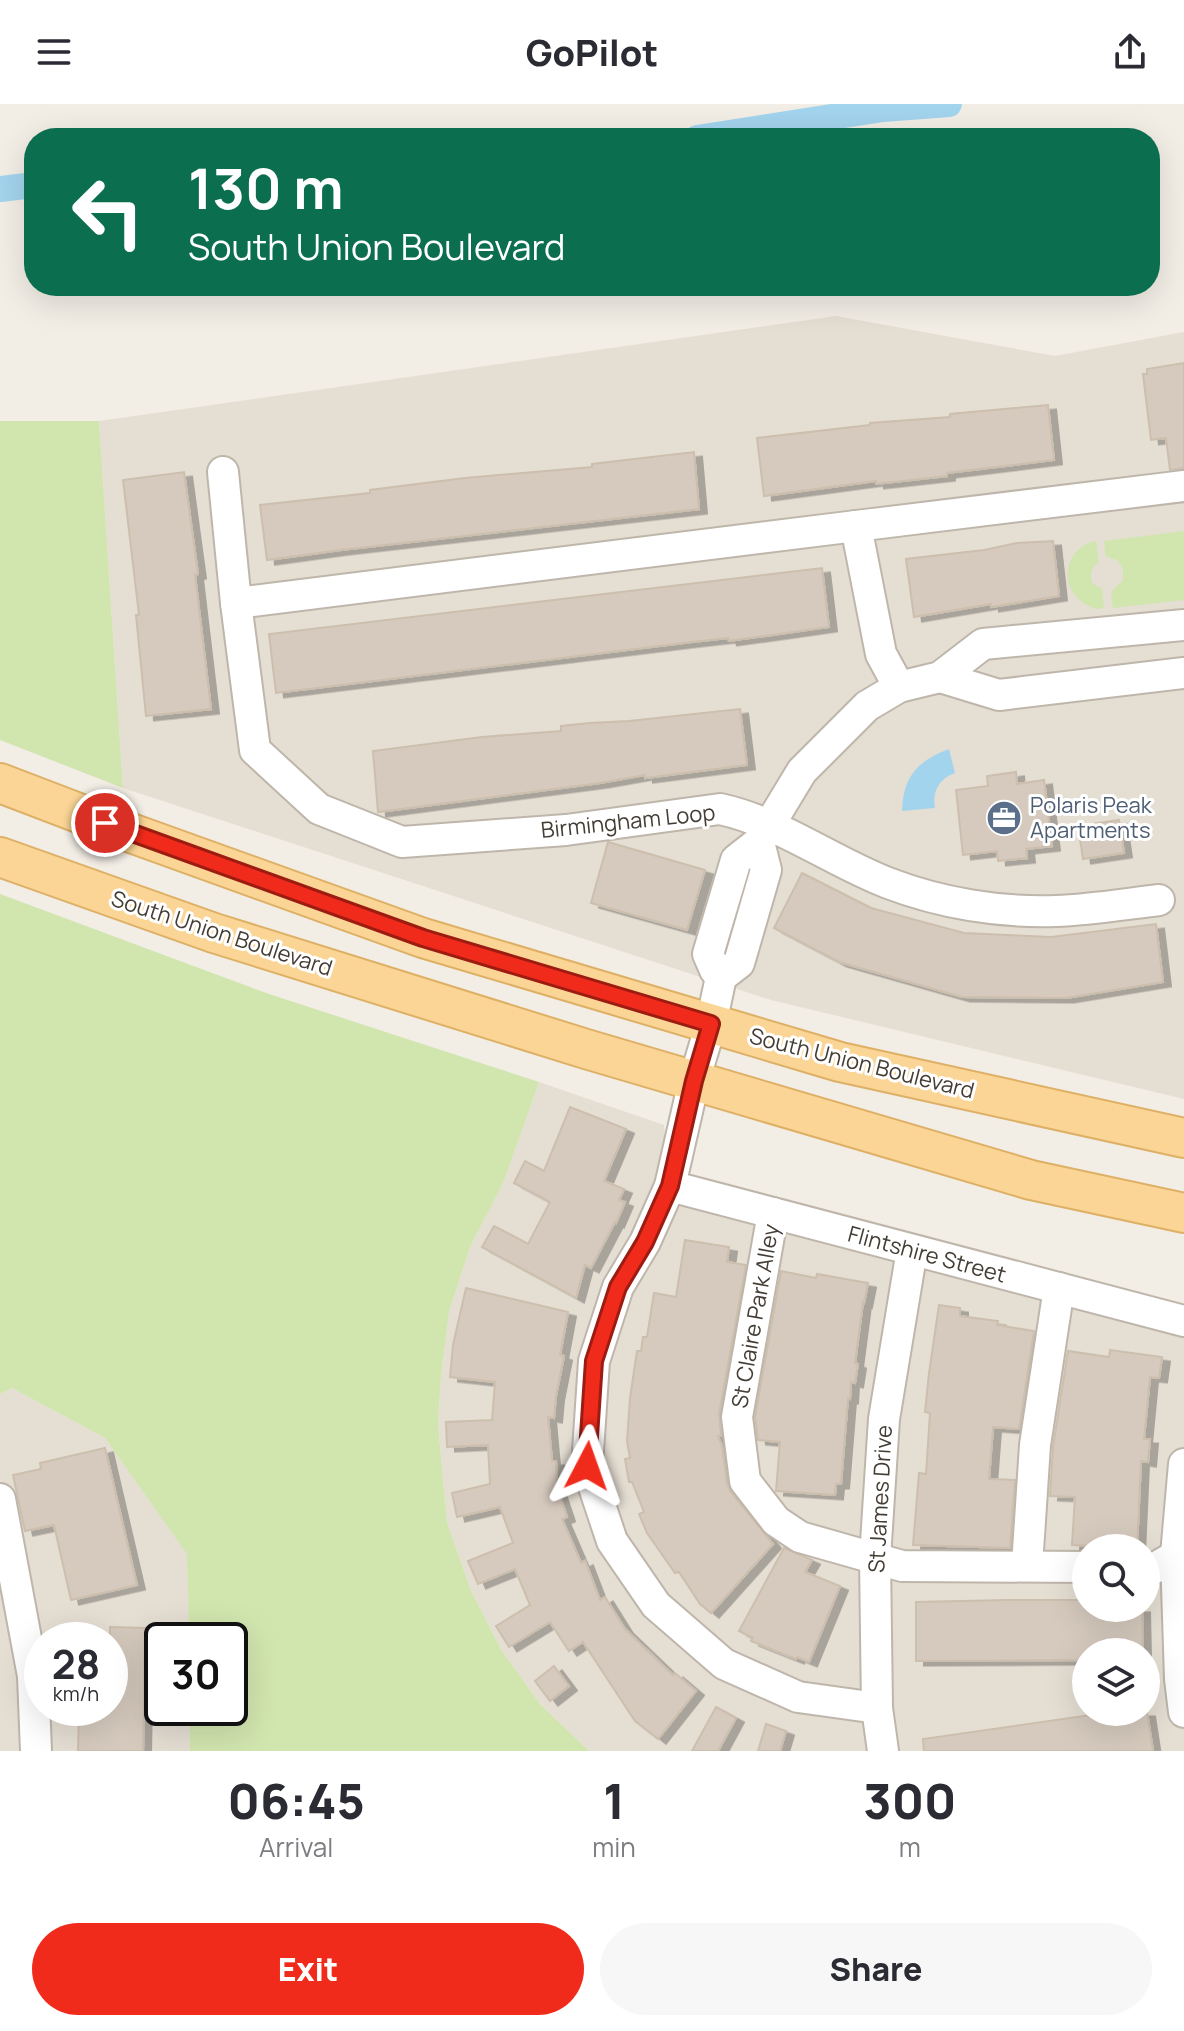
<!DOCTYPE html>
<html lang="en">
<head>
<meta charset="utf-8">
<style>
  :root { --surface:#fff; --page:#f7f7f7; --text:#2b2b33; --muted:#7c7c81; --accent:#f12b1c }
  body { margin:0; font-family:Manrope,sans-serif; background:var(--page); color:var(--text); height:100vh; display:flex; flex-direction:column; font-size:30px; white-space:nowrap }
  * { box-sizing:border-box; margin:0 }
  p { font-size:26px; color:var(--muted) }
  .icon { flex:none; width:44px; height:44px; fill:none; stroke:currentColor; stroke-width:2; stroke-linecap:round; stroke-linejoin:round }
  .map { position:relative; height:1647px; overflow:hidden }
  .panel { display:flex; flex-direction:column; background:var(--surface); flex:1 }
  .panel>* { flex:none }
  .banner { position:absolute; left:24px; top:24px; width:1136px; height:168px; border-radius:32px; box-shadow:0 8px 32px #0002; background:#0b6e4f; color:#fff; overflow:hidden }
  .tools { position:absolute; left:1072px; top:1430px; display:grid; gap:16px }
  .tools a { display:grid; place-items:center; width:88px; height:88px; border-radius:50%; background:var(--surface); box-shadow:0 8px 32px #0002; font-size:40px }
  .speed { position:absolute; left:24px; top:1518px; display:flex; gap:16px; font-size:40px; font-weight:700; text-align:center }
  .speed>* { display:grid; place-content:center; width:104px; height:104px; border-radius:50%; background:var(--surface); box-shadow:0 8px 32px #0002; line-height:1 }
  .speed small { font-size:20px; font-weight:400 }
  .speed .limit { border:4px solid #111; border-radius:12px; background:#fff; color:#111 }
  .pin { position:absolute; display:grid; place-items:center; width:68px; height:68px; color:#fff; margin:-34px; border:4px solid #fff; border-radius:50%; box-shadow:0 2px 8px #0007 }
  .me { position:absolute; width:88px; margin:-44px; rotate:4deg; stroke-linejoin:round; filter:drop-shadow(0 0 6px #0008) }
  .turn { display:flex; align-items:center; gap:28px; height:168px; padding:0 32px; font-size:36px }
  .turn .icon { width:104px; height:104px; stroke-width:2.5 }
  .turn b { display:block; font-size:56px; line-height:68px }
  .eta { display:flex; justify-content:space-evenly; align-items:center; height:136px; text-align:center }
  .eta b { font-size:48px; font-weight:800; line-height:56px }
  .cta { display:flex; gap:16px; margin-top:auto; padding:16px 32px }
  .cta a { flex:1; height:92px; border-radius:48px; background:var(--accent); color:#fff; font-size:32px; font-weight:800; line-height:92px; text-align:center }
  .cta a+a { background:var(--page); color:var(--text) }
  header { display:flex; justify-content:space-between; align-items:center; height:104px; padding:0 32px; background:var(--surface); font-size:36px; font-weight:800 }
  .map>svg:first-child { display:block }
  .residential { fill:#e5ded3; fill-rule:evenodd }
  .green { fill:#d1e5af }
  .water { fill:#a3d4ed }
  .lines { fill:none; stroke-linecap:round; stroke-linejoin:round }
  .canal { stroke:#a3d4ed; stroke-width:26 }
  .building { fill:#d6cabe; stroke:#cdbfae; stroke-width:2; filter:url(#shadow) }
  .minor-casing { stroke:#bfb6ab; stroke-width:34 }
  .major-casing { stroke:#deb066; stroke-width:42 }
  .minor { stroke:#fff; stroke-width:30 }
  .major { stroke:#fad595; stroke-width:38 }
  .route-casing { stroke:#9d1c12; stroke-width:20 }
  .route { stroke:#f12b1c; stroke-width:14 }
  .labels { text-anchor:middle; stroke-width:6; stroke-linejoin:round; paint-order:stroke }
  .service-label { font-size:22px; fill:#4e5e75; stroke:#fff; text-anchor:start }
  .street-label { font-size:22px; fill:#443d35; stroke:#fff }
</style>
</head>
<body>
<header><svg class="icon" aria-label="menu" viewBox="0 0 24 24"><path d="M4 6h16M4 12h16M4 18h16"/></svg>GoPilot<svg class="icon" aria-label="share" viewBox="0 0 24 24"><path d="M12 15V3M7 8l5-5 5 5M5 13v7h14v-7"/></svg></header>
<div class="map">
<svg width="1184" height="1647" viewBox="0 0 1184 1647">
  <defs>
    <filter id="shadow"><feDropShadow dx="8" dy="4.5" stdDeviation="0" flood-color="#0004"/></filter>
  </defs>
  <rect width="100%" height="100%" fill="#f2ede5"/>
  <g class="residential">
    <polygon points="836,212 1055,252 1184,228 1184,995 771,896 123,684 99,317"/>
    <path d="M539,978L664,1021L670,1082L1184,1217V1647H589L540,1600L502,1547L471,1487L447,1418L438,1320L441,1274L449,1208L470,1143L504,1077ZM1086,1444H1146V1504H1086ZM1086,1548H1146V1608H1086Z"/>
    <path d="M12,1284L105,1334L188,1451L189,1536H162V1604H190V1647H0V1290ZM42,1536H110V1604H42Z"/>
  </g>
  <g class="green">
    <polygon points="0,317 99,317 123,684 0,636"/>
    <polygon points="1184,427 1184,496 1113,504 1111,488 1123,476 1123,465 1117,456 1106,453 1104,437"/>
    <path d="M1096,437L1099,458C1091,464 1090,469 1092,479L1102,485L1104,504L1096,505C1088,502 1080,498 1075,491C1059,471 1071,441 1096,437Z"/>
    <polygon points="0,790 269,890 539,978 504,1077 470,1143 449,1208 441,1273 438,1320 447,1418 471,1487 502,1547 540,1600 589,1647 190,1647 190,1604 230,1604 230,1536 189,1536 187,1450 105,1334 12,1284 0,1290"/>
  </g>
  <path class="water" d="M949,645L955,669C939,675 932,687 935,704L902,707C903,673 917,657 949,645Z"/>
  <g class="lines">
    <g class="canal">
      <polyline points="697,34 883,5 949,0"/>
      <polyline points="0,85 34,81"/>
    </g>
  </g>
  <g class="building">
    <polygon points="1184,259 1184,364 1170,366 1166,334 1151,336 1143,270 1147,270 1147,265"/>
    <polygon points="1048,301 1054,356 947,369 947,372 876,380 876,377 764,392 757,334 870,321 870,319 950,313 950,310"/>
    <polygon points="694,348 699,405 341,446 267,456 260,401 370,389 370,386 465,374 592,363 592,360"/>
    <polygon points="184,368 198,470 195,471 211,605 146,612 136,511 139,511 123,376"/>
    <polygon points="1053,437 1059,492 991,503 991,500 914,513 906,455 984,446 1017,439"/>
    <polygon points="822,464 829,523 729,537 728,534 692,538 276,589 269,530"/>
    <polygon points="740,605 747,661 645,674 645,671 600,679 378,708 373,647 482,633 561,627 561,622 590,619 629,617"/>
    <polygon points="1016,668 1017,680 1044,676 1052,742 1026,745 1027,754 998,757 997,747 963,751 956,686 988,682 987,672"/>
    <polygon points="1119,716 1124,749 1083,755 1078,722"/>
    <polygon points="608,738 705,766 687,826 591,799"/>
    <polygon points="802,769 871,804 964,829 1051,833 1156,820 1163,878 1066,894 962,893 839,858 774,824"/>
    <polygon points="570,1003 626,1025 604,1077 624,1085 619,1096 625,1098 616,1119 615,1118 591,1164 585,1161 576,1194 482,1143 494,1122 528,1140 550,1098 514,1079 525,1057 544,1067"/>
    <polygon points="685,1136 729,1143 727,1158 746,1161 719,1310 721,1332 718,1332 722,1342 727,1379 730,1387 773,1440 711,1509 700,1500 679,1468 675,1469 647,1429 639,1410 644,1408 632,1378 629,1378 625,1355 630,1354 627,1337 630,1294 637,1247 641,1247 643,1233 647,1233 654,1189 676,1193"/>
    <polygon points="781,1167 816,1174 817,1170 868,1179 864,1199 863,1198 855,1259 858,1260 855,1279 851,1278 850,1295 848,1294 841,1380 836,1380 835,1391 776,1387 780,1338 758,1336 755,1313"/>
    <polygon points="466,1184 568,1208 560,1251 564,1252 556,1292 554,1314 548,1313 552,1357 556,1357 557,1383 567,1413 562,1415 581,1459 585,1457 600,1496 605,1493 625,1525 673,1571 675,1569 696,1587 658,1635 635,1617 583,1538 569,1547 550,1518 509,1543 496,1522 530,1501 515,1465 478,1480 468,1457 513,1439 500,1403 457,1413 452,1389 490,1380 488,1341 447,1343 446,1318 492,1316 495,1278 450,1273 453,1241"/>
    <polygon points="939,1201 960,1204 960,1212 998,1217 997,1221 1034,1227 1019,1325 993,1323 989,1375 1015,1376 1010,1444 913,1441 919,1369 926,1370 930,1309 925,1308 929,1269"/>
    <polygon points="1110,1246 1162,1253 1159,1274 1150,1273 1144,1335 1150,1335 1148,1358 1141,1357 1137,1444 1072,1441 1075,1393 1050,1392 1053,1343 1068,1247 1109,1253"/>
    <polygon points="105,1344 137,1481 71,1496 54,1421 25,1427 13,1371 41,1365 40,1359"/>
    <polygon points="784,1444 812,1456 805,1468 840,1482 809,1558 797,1553 796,1555 751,1537 753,1534 739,1527"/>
    <polygon points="1007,1496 1086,1496 1086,1504 1142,1504 1143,1548 1086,1548 1086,1556 916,1557 916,1498"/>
    <polygon points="110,1523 145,1524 143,1647 78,1647 79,1604 110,1604"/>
    <polygon points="554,1562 569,1582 550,1597 535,1577"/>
    <polygon points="716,1603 736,1614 718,1647 692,1647"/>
    <polygon points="1112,1608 1147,1608 1153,1647 924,1647 923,1635"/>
    <polygon points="766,1620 786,1627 780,1647 758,1647"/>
  </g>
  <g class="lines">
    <defs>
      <g id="minor">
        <polyline points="223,368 236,499"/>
        <polyline points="856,422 1184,382"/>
        <polyline points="940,573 999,591 1184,569"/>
        <path d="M899,583L881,550L856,422L236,499L255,646L319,705L402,738L566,726L720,705C780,718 831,757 888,779C940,799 1000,809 1056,807C1090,806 1125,800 1159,796"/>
        <polyline points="759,738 766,766 739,859 721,873 711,920 694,977 670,1082 645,1138 618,1183 594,1257 587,1362 612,1437 656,1501 724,1560 798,1593 877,1604"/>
        <polyline points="721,873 715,866 708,850 736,756 759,738 802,667 867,602 899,583 940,573 983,540 1184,521"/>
        <polyline points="670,1082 1184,1217"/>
        <polyline points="773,1109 737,1313 745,1377 776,1417 800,1433 902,1462 1086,1463"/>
        <polyline points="1184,1360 1176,1451 1180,1575 1184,1608"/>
        <polyline points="0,1395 33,1572 36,1647"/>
        <polyline points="1027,1462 1035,1341 1059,1184"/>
        <polyline points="1146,1464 1155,1464 1184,1447"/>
        <polyline points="883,1647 877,1604 875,1454 884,1315 912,1146"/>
      </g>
      <g id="major">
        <polyline points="0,679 131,729 423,834 840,958 1184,1034"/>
        <polyline points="0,753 214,829 586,945 1031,1076 1184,1109"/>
      </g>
    </defs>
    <use href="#minor" class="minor-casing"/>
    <use href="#major" class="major-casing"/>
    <use href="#minor" class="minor"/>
    <use href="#major" class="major"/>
  </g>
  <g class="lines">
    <defs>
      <polyline id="route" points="105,719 423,834 711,920 694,977 670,1082 645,1138 618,1183 594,1257 587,1362"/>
    </defs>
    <use href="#route" class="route-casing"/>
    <use href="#route" class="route"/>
  </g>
  <defs>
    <symbol id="office-disc" viewBox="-11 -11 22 22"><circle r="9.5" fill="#5c6f8a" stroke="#fff"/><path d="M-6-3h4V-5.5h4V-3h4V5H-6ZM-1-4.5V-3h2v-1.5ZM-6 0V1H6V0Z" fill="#fff"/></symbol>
  </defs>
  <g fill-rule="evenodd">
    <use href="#office-disc" x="984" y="694" width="40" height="40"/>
  </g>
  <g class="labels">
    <g class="service-label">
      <text x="1030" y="709">Polaris Peak<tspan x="1030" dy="25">Apartments</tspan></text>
    </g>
    <g class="street-label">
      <text transform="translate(628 717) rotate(-6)" y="8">Birmingham Loop</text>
      <text transform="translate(222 829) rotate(18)" y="8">South Union Boulevard</text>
      <text transform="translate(862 959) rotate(14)" y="8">South Union Boulevard</text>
      <text transform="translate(927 1150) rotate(15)" y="8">Flintshire Street</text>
      <text transform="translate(755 1212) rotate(-80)" y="8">St Claire Park Alley</text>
      <text transform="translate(880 1395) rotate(-87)" y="8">St James Drive</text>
    </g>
  </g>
</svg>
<div class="tools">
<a><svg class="icon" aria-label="search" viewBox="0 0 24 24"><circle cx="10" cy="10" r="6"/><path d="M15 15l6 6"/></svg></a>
<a><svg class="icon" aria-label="layers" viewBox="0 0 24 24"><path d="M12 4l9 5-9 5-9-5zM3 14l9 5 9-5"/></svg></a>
</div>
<div class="speed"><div>28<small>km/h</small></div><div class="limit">30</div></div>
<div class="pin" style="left:105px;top:719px;background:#d93025"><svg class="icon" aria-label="arrive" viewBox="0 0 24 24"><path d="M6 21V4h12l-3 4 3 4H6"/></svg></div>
<svg class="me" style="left:587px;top:1362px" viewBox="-20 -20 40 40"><path d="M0-17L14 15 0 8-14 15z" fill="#f12b1c" stroke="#fff" stroke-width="4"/></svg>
<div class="banner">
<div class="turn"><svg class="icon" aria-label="left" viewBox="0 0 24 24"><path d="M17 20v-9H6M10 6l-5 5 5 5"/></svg><div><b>130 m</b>South Union Boulevard</div></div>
</div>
</div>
<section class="panel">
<div class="eta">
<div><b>06:45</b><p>Arrival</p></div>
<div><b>1</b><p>min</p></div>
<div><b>300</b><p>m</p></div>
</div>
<div class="cta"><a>Exit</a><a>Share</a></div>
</section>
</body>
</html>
